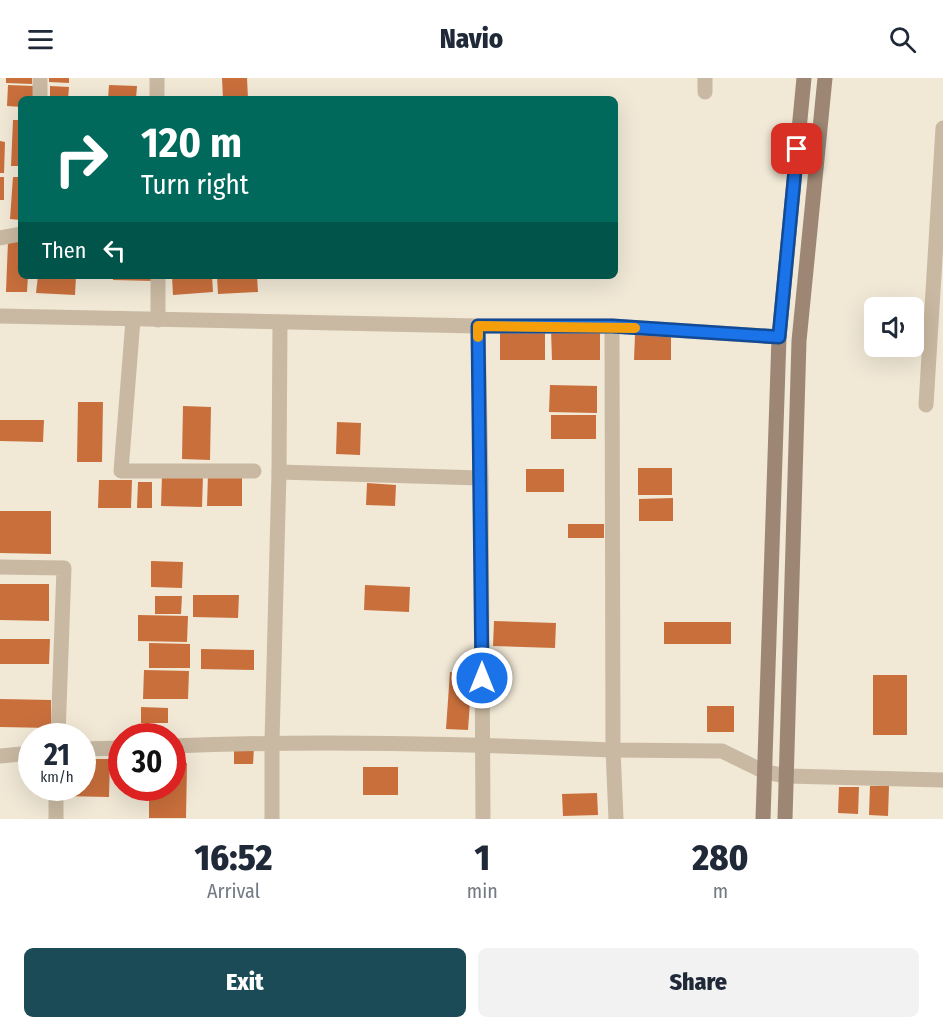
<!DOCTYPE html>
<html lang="en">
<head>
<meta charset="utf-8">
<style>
  :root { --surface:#fff; --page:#f2f2f3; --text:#1f2937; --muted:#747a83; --accent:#1a4b56 }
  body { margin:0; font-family:"Fira Sans Condensed",sans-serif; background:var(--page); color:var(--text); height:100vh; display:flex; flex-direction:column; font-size:22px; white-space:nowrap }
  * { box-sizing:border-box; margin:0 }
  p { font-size:20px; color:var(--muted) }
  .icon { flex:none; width:33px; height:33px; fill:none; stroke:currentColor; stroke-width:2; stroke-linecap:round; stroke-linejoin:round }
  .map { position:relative; height:741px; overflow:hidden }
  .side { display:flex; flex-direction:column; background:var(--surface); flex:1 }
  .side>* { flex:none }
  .guide { position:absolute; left:18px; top:18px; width:600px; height:183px; border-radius:9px; box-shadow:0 6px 24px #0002; background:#00695c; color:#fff; overflow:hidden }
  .controls { position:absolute; left:864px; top:219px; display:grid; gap:12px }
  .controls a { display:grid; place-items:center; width:60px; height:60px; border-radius:9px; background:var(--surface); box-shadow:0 6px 24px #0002; font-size:30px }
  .speed { position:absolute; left:18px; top:645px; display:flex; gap:12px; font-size:30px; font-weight:700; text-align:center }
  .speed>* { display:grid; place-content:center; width:78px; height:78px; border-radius:50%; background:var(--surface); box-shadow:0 6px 24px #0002; line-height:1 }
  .speed small { font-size:15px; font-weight:400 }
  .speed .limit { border:9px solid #d22; background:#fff; color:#111 }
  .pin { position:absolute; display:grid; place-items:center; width:51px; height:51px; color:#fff; margin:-26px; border-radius:12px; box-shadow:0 3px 9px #0006 }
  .me { position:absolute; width:66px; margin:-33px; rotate:0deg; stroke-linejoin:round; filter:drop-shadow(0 0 4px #0008) }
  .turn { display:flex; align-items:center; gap:21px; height:126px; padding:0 24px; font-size:27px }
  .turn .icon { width:78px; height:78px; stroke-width:2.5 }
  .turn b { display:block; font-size:42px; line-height:51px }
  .then { display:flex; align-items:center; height:57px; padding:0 24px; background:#0003; gap:12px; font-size:22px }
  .eta { display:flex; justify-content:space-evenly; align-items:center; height:102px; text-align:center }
  .eta b { font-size:36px; font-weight:800; line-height:42px }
  .action { display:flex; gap:12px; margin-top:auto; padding:12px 24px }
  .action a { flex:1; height:69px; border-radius:9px; background:var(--accent); color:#fff; font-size:24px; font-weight:800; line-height:69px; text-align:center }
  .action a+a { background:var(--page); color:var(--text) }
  header { display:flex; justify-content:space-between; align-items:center; height:78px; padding:0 24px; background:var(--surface); font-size:27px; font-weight:800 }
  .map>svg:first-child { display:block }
  .building { fill:#c96f3c }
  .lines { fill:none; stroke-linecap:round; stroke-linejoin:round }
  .street { stroke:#c9b9a2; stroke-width:15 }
  .secondary { stroke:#9d8774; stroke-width:15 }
  .route-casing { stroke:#114b97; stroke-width:15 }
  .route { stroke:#1a73e8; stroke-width:10 }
  .slow { stroke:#f59e0b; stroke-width:10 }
</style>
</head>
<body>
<header><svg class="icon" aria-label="menu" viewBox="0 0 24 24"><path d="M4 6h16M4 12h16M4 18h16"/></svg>Navio<svg class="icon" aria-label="search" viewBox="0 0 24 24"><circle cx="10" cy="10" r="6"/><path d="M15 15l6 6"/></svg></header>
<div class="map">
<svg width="943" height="741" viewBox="0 0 943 741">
  <rect width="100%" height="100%" fill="#f1e8d6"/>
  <g class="building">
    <polygon points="6,0 32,0 32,6 6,5"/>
    <polygon points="49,0 69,0 69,5 49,4"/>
    <polygon points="222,0 247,0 248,21 223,21"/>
    <polygon points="8,7 34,8 33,21 21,21 21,29 7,28"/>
    <polygon points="109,7 137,8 136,21 108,21"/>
    <polygon points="50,8 69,9 68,21 50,21"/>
    <polygon points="13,42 21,42 21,88 11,88"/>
    <polygon points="0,63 5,64 4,95 0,95"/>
    <rect x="0" y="99" width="4" height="23"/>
    <polygon points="13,99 21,99 21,142 10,141"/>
    <polygon points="8,163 21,163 21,198 28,198 27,214 6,214"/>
    <polygon points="38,198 76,198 75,217 36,215"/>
    <polygon points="113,198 154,198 154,203 113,202"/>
    <polygon points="172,198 212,198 213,214 173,217"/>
    <polygon points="217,198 257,198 258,214 218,216"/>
    <polygon points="551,252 600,252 600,282 552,282"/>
    <rect x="500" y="253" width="45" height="29"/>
    <polygon points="635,257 671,257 671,282 634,282"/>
    <polygon points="550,307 597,308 597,335 549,334"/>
    <polygon points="78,324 103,324 102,384 77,384"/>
    <polygon points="183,328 211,329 210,382 182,381"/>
    <rect x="551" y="337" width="45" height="24"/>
    <polygon points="0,342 44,342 43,364 0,363"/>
    <polygon points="337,344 361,345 360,377 336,376"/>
    <rect x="638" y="390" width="34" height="27"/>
    <rect x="526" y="391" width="38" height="23"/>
    <polygon points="162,397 203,397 202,429 161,428"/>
    <polygon points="208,397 242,397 242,428 207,428"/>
    <polygon points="99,402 132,402 131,430 98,430"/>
    <polygon points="138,404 152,404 152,430 137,430"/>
    <polygon points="367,405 396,407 395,428 366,427"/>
    <polygon points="673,420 673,443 639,443 639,421"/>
    <polygon points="0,433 51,433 51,476 0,475"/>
    <rect x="568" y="446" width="36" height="14"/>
    <polygon points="151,483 183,484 182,510 151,509"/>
    <polygon points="0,506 49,506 49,543 0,542"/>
    <polygon points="365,507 410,509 409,534 364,532"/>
    <polygon points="193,517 239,517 238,540 193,539"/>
    <polygon points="155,518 182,518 181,536 155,536"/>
    <polygon points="138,537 188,538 187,564 138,563"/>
    <polygon points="494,543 556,545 555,570 493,568"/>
    <rect x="664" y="544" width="67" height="22"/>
    <polygon points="0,561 50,561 49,586 0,586"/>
    <polygon points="149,565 190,566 190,590 149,590"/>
    <polygon points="201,571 254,572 254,592 201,591"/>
    <polygon points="144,592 189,593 188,621 143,621"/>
    <polygon points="450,594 472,596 468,652 446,651"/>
    <rect x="873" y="597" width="34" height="60"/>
    <polygon points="0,621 51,622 51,650 0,649"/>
    <rect x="707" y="628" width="27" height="26"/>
    <polygon points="141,629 168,630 168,645 141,645"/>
    <polygon points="234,669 254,669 253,686 234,686"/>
    <polygon points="82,681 110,681 109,719 63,718 63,710 82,710"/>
    <polygon points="172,685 187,685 186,740 149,740 149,710 172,710"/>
    <rect x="363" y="689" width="35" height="28"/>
    <polygon points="870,708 889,708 888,738 869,737"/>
    <polygon points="839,709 859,709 858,736 838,735"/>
    <polygon points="597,715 598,737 563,738 562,716"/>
  </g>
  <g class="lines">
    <g class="street">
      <polyline points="157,0 157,21"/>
      <polyline points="705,14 705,0"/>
      <polyline points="40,21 40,0"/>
      <polyline points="0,160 21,156"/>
      <polyline points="158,198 158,242"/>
      <polyline points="0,238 478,248"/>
      <polyline points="133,242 121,393 254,393"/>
      <polyline points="612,248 613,672 722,673 765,694 787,698 943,702"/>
      <polyline points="926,327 943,50"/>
      <polyline points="279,394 481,400"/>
      <polyline points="0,489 64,490 58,658"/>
      <path d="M172,668C319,662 466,666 613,672L616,741"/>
      <polyline points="82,671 122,670"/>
      <polyline points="0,678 32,675"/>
      <polyline points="56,741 56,710"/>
      <polyline points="272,741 272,664 279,394 280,245"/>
      <polyline points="483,741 481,400 478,248 612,248 779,259"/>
    </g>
    <g class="secondary">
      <polyline points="763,741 779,259 804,0"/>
      <polyline points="785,741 799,263 825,0"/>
    </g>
  </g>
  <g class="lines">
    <defs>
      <polyline id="route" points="482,600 478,248 612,248 779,259 797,71"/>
    </defs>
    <use href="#route" class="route-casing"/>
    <use href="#route" class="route"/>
    <polyline class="slow" points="478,259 478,248 635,250"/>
  </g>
</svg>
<div class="controls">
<a><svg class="icon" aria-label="sound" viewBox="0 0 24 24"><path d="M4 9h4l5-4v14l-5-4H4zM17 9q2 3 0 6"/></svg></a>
</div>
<div class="speed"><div>21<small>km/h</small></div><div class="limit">30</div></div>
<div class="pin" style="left:797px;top:71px;background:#d93025"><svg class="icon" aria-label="arrive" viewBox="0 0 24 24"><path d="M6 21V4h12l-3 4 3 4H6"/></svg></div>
<svg class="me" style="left:482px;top:600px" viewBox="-20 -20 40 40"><circle r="17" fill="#1a73e8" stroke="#fff" stroke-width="3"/><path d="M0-11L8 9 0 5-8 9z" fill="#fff"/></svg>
<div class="guide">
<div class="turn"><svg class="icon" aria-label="right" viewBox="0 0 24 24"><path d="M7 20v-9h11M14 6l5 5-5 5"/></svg><div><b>120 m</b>Turn right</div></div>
<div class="then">Then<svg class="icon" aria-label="left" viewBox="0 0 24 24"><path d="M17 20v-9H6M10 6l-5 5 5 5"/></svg></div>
</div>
</div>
<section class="side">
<div class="eta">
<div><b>16:52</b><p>Arrival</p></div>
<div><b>1</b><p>min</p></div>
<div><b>280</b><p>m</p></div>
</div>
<div class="action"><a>Exit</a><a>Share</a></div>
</section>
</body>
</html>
